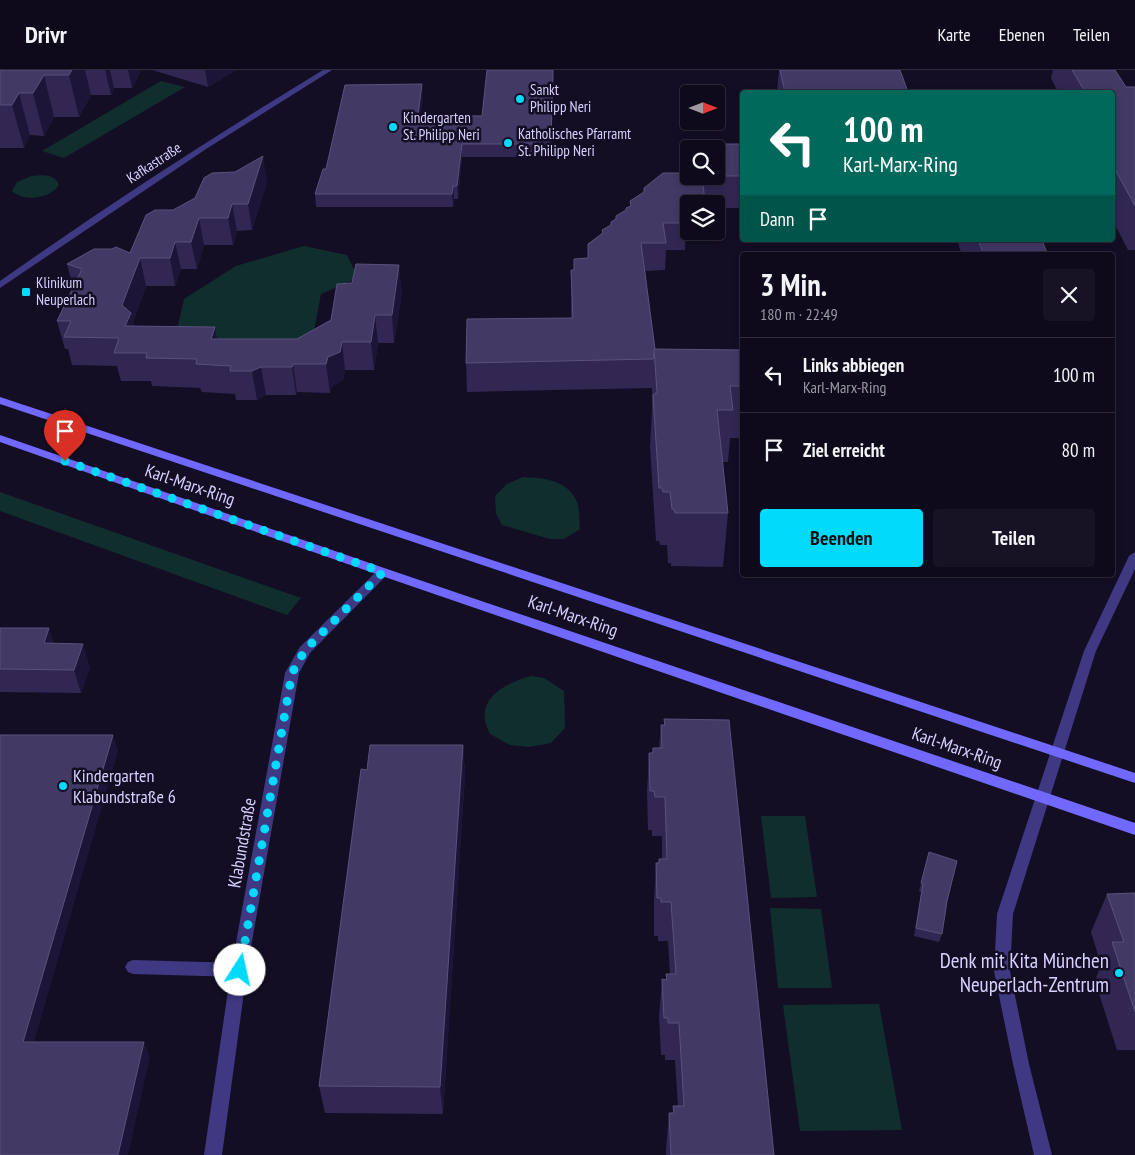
<!DOCTYPE html>
<html lang="de">
<head>
<meta charset="utf-8">
<style>
  :root { --surface:#0e0a1b; --page:#171324; --text:#f1f3f6; --muted:#9b9aa3; --line:#2e2b3a; --accent:#01dafb }
  body { margin:0; font-family:"PT Sans Narrow",sans-serif; background:var(--page); color:var(--text); height:100vh; display:flex; flex-direction:column; font-size:19px; white-space:nowrap }
  * { box-sizing:border-box; margin:0 }
  p { font-size:16px; color:var(--muted) }
  .icon { flex:none; width:28px; height:28px; fill:none; stroke:currentColor; stroke-width:2; stroke-linecap:round; stroke-linejoin:round }
  .map { position:relative; flex:1; overflow:hidden }
  .details { position:absolute; left:740px; top:182px; width:375px; height:325px; display:flex; flex-direction:column; background:var(--surface); border-radius:5px; box-shadow:0 2px 8px #0003,0 0 0 1px var(--line) }
  .details>* { flex:none }
  .guide { position:absolute; left:740px; top:20px; width:375px; height:152px; border-radius:5px; box-shadow:0 2px 8px #0003,0 0 0 1px var(--line); background:#00695c; color:#fff; overflow:hidden }
  .needle { width:32px; rotate:90deg }
  .buttons { position:absolute; left:680px; top:15px; display:grid; gap:10px }
  .buttons a { display:grid; place-items:center; width:45px; height:45px; border-radius:5px; background:var(--surface); box-shadow:0 2px 8px #0003,0 0 0 1px var(--line); font-size:25px }
  .pin { position:absolute; display:grid; place-items:center; width:42px; height:42px; color:#fff; margin:-51px -21px; border-radius:50% 50% 50% 0; rotate:-45deg; box-shadow:0 0 5px #0007 }
  .pin .icon { rotate:45deg }
  .me { position:absolute; width:55px; margin:-28px; rotate:10deg; stroke-linejoin:round; filter:drop-shadow(0 0 4px #0008) }
  .turn { display:flex; align-items:center; gap:18px; height:105px; padding:0 20px; font-size:22px }
  .turn .icon { width:65px; height:65px; stroke-width:2.5 }
  .turn b { display:block; font-size:35px; line-height:42px }
  .then { display:flex; align-items:center; height:48px; padding:0 20px; background:#0003; gap:10px; font-size:19px }
  .round { display:grid; place-items:center; flex:none; width:52px; height:52px; border-radius:5px; background:var(--page) }
  .overview { display:flex; align-items:center; justify-content:space-between; height:85px; padding:0 20px }
  h1 { font-size:30px; font-weight:700; line-height:38px }
  .action { display:flex; gap:10px; margin-top:auto; padding:10px 20px }
  .action a { flex:1; height:58px; border-radius:5px; background:var(--accent); color:#111; font-size:20px; font-weight:700; line-height:58px; text-align:center }
  .action a+a { background:var(--page); color:var(--text) }
  ul { padding:0; list-style:none }
  li { display:flex; align-items:center; gap:15px; height:75px; padding:0 20px; border-top:1px solid var(--line) }
  li div { flex:1 }
  li b { display:block; font-size:19px }
  li em { font-style:normal }
  header { display:flex; align-items:center; gap:30px; box-sizing:border-box; height:70px; padding:0 25px; background:var(--surface); border-bottom:1px solid var(--line) }
  header strong { font-size:24px }
  nav { display:flex; gap:28px; margin-inline-start:auto; font-size:18px }
  .map>svg:first-child { display:block }
  .green { fill:#112e2e }
  .lines { fill:none; stroke-linecap:round; stroke-linejoin:round }
  .lane { fill:#3f3983; fill-rule:evenodd }
  .street { fill:#3f3983; fill-rule:evenodd }
  .secondary { fill:#7169ff; fill-rule:evenodd }
  .wall { fill:#312752 }
  .shaded-wall { fill:#1d1538 }
  .building { fill:#433965; stroke:#5a517d }
  .route { stroke:#01dafb; stroke-width:9; stroke-dasharray:0 16.2 }
  .poi-dot { fill:#01dafb; stroke:#130e24; stroke-width:2 }
  .labels { text-anchor:middle; stroke-width:5; stroke-linejoin:round; paint-order:stroke }
  .far-poi-label { font-size:15px; fill:#d8d1ff; stroke:#130e24; text-anchor:start }
  .far-street-label { font-size:15px; fill:#d8d1ff; stroke:#130e24 }
  .street-label { font-size:18px; fill:#d8d1ff; stroke:#130e24 }
  .poi-label { font-size:18px; fill:#d8d1ff; stroke:#130e24; text-anchor:start }
  .near-poi-label { font-size:21px; fill:#d8d1ff; stroke:#130e24; text-anchor:end }
</style>
</head>
<body>
<header>
<strong>Drivr</strong>
<nav><a>Karte</a><a>Ebenen</a><a>Teilen</a></nav>
</header>
<div class="map">
<svg width="1135" height="1085" viewBox="0 0 1135 1085">
  <rect width="100%" height="100%" fill="#130e24"/>
  <g class="green">
    <polygon points="161,11 185,17 64,88 42,81"/>
    <path d="M31,106C41,105 55,103 59,115C50,129 23,132 12,121L17,112Z"/>
    <polygon points="304,176 347,185 358,208 321,224 311,277 174,273 184,229 236,196"/>
    <path d="M523,407C544,408 568,410 577,432C580,439 579,451 580,459L564,469H550L502,455L496,444L495,426L507,414Z"/>
    <polygon points="0,422 301,528 287,545 0,441"/>
    <path d="M531,606L544,608L564,621L565,658L551,673L529,677L510,675L490,664C488,659 485,654 485,649C481,624 512,611 531,606Z"/>
    <polygon points="761,746 805,746 817,827 771,828"/>
    <polygon points="770,838 821,839 832,918 778,918"/>
    <polygon points="879,934 902,1060 800,1061 783,935"/>
  </g>
  <g class="lines">
    <polygon class="lane" points="133,890 239,893 245,895 247,900 245,905 239,907 133,904 128,902 125,897 128,892"/>
    <g class="street">
      <path d="M323,0H332L206,79L0,218V211C105,137 213,67 323,0Z"/>
      <polygon points="1135,482 1135,499 1096,581 1013,844 1010,901 1029,994 1052,1085 1034,1085 1013,994 994,901 997,844 1084,581 1129,486"/>
      <polygon points="383,498 389,502 387,505 310,583 299,603 247,900 222,1085 204,1085 231,900 285,603 300,577 379,499"/>
    </g>
    <g class="secondary">
      <polygon points="0,327 1135,703 1135,713 0,334"/>
      <polygon points="0,365 387,499 1135,753 1135,765 379,505 0,372"/>
    </g>
  </g>
  <g class="wall">
    <polygon points="0,0 141,0 132,18 114,18 111,25 91,25 79,47 54,47 44,66 30,65 24,78 0,78"/>
    <polygon points="152,0 236,0 208,17"/>
    <polygon points="487,0 554,0 551,83 537,83 536,87 462,87 458,129 454,129 453,137 316,137 315,124 326,99 423,27 420,45 482,46"/>
    <polygon points="779,0 900,0 908,22 777,22"/>
    <polygon points="1053,0 1115,0 1126,17 1135,17 1135,180 1128,180 1112,149 1112,22 1058,22 1051,8"/>
    <polygon points="742,74 742,138 716,138 716,134 689,134 689,157 686,157 685,180 666,180 665,200 645,201 655,279 742,280 742,278 742,368 730,368 728,392 722,392 728,443 723,497 671,496 671,493 668,493 667,475 660,475 659,471 656,471 650,377 652,339 652,318 467,322 466,293 571,248 571,200 574,200 574,189 588,188 588,174 602,163 602,160 689,106 716,106 716,79"/>
    <polygon points="267,112 252,160 237,161 233,175 204,175 197,199 181,199 175,216 146,216 133,252 134,256 217,269 297,269 402,222 394,273 378,273 374,300 345,300 343,310 332,316 330,323 297,322 296,325 266,325 257,330 236,330 235,324 202,322 200,318 152,316 151,311 121,311 117,296 72,295 68,279 65,279 57,251 73,217 67,194 130,183 173,140"/>
    <polygon points="957,170 1042,170 1047,183 1047,185 962,185"/>
    <polygon points="0,558 54,573 90,597 81,623 0,622"/>
    <polygon points="664,649 774,1085 666,1085 666,1079 669,1043 673,1043 673,1036 678,1036 675,990 665,990 665,985 661,985 659,947 662,909 666,910 666,904 670,904 668,871 658,871 658,866 654,866 654,832 656,793 658,793 659,789 662,789 662,766 652,766 652,760 648,760 647,722 649,683 652,683 653,678 659,678 661,655 664,655"/>
    <polygon points="463,675 465,704 443,1044 325,1043 319,1016 367,700"/>
    <polygon points="929,782 947,831 942,864 939,872 914,866 921,822 919,821"/>
    <polygon points="1135,823 1135,980 1117,980 1095,911 1101,895 1091,862 1107,824"/>
  </g>
  <g class="shaded-wall">
    <polygon points="72,0 85,0 91,25 79,47 69,5"/>
    <polygon points="105,0 110,0 114,18 111,25"/>
    <polygon points="128,0 141,0 132,18"/>
    <polygon points="205,0 236,0 208,17"/>
    <polygon points="553,0 554,0 551,83 551,70"/>
    <polygon points="44,5 54,47 44,66 33,23"/>
    <polygon points="422,14 423,27 419,58 418,45"/>
    <polygon points="19,23 30,65 24,78 12,35"/>
    <polygon points="462,74 462,87 458,129 457,116"/>
    <polygon points="263,86 267,112 252,160 248,134"/>
    <polygon points="453,116 454,129 453,137 452,124"/>
    <polygon points="232,134 237,161 233,175 228,148"/>
    <polygon points="199,148 204,175 197,199 191,172"/>
    <polygon points="175,172 181,199 175,216 170,188"/>
    <polygon points="140,188 146,216 133,252 137,271 125,256 122,235"/>
    <polygon points="399,195 402,222 394,273 392,245"/>
    <polygon points="375,245 378,273 374,300 371,272"/>
    <polygon points="215,257 220,285 211,269"/>
    <polygon points="342,272 345,300 343,310 332,316 330,323 326,294 328,287"/>
    <polygon points="293,294 297,322 296,325 292,297"/>
    <polygon points="261,297 266,325 257,330 252,301"/>
    <polygon points="49,558 57,581 44,573"/>
    <polygon points="83,574 90,597 81,623 74,600"/>
    <polygon points="113,665 118,681 30,986 23,972"/>
    <polygon points="463,675 465,704 443,1044 440,1017"/>
    <polygon points="144,972 150,987 128,1085 118,1085"/>
  </g>
  <g class="building">
    <polygon points="0,0 72,0 69,5 44,5 33,23 19,23 12,35 0,35"/>
    <polygon points="487,0 553,0 551,70 536,70 536,74 462,74 457,116 453,116 452,124 315,124 323,99 326,99 345,15 422,14 418,45 482,46"/>
    <polygon points="780,0 900,0 908,22 785,22"/>
    <polygon points="1072,0 1115,0 1126,17 1135,17 1135,136 1116,101 1112,101 1112,77 1114,77 1112,74 1112,22 1085,22"/>
    <polygon points="713,74 742,74 742,106 716,106 716,79 702,79"/>
    <polygon points="263,86 248,134 232,134 228,148 199,148 191,172 175,172 170,188 140,188 122,235 131,243 125,256 215,257 211,269 297,269 331,250 337,214 352,213 356,194 399,195 392,245 375,245 371,272 342,272 340,282 328,287 326,294 293,294 292,297 261,297 252,301 230,301 231,296 196,294 197,289 146,288 147,283 114,283 119,268 64,267 71,251 57,251 82,199 67,194 94,179 112,179 116,177 130,183 146,145 155,140 173,140 195,128 204,108 212,103 235,102"/>
    <polygon points="663,103 689,103 689,106 702,106 705,131 683,130 686,153 663,153 666,173 641,173 655,279 653,289 466,293 467,249 573,248 571,200 574,200 574,189 588,188 588,174 603,163 602,160 611,155 611,152 616,149 616,146 626,140 626,138 631,136 630,131 644,122 644,118"/>
    <polygon points="978,170 1042,170 1047,183 1039,183 1040,185 984,185"/>
    <polygon points="654,279 742,280 742,316 730,316 733,340 717,340 728,443 675,443 674,439 672,439 670,422 663,422 662,418 659,418 653,325 657,322"/>
    <polygon points="0,558 49,558 44,573 83,574 74,600 0,599"/>
    <polygon points="664,649 729,650 774,1085 671,1085 669,1043 674,1043 673,1036 684,1036 679,953 668,953 668,948 664,948 662,909 667,910 666,904 676,904 671,832 661,832 661,828 657,828 656,793 659,793 659,789 667,789 665,727 655,727 654,721 650,721 649,683 653,683 653,678 662,678 661,655 665,655"/>
    <polygon points="0,665 113,665 23,972 144,972 118,1085 0,1085"/>
    <polygon points="370,675 463,675 440,1017 319,1016 361,699 367,700"/>
    <polygon points="929,782 957,791 947,831 942,864 916,858 923,814 921,813"/>
    <polygon points="1135,823 1135,942 1112,872 1124,872 1107,824"/>
  </g>
  <g class="lines">
    <polyline class="route" points="65,391 383,502 305,580 292,603 240,900"/>
  </g>
  <g class="poi-dot">
    <circle cx="520" cy="29" r="5"/>
    <circle cx="393" cy="57" r="5"/>
    <circle cx="508" cy="73" r="5"/>
    <rect x="21" y="217" width="10" height="10" rx="2.5"/>
    <circle cx="63" cy="716" r="5"/>
    <circle cx="1119" cy="903" r="5"/>
  </g>
  <g class="labels">
    <g class="far-poi-label">
      <text x="530" y="25">Sankt<tspan x="530" dy="17">Philipp Neri</tspan></text>
      <text x="403" y="53">Kindergarten<tspan x="403" dy="17">St. Philipp Neri</tspan></text>
      <text x="518" y="69">Katholisches Pfarramt<tspan x="518" dy="17">St. Philipp Neri</tspan></text>
      <text x="36" y="218">Klinikum<tspan x="36" dy="17">Neuperlach</tspan></text>
    </g>
    <g class="far-street-label">
      <text transform="translate(154 93) rotate(-33)" y="5">Kafkastraße</text>
    </g>
    <g class="street-label">
      <text transform="translate(190 415) rotate(19)" y="6">Karl-Marx-Ring</text>
      <text transform="translate(573 546) rotate(19)" y="6">Karl-Marx-Ring</text>
      <text transform="translate(957 678) rotate(19)" y="6">Karl-Marx-Ring</text>
      <text transform="translate(242 773) rotate(-80)" y="6">Klabundstraße</text>
    </g>
    <g class="poi-label">
      <text x="73" y="712">Kindergarten<tspan x="73" dy="21">Klabundstraße 6</tspan></text>
    </g>
    <g class="near-poi-label">
      <text x="1109" y="898">Denk mit Kita München<tspan x="1109" dy="24">Neuperlach-Zentrum</tspan></text>
    </g>
  </g>
</svg>
<div class="buttons">
<a><svg class="needle" viewBox="-14 -14 28 28"><path d="M0-13l5 13h-10z" fill="#e53935"/><path d="M0 13l5-13h-10z" fill="#9b9aa3"/></svg></a>
<a><svg class="icon" aria-label="search" viewBox="0 0 24 24"><circle cx="10" cy="10" r="6"/><path d="M15 15l6 6"/></svg></a>
<a><svg class="icon" aria-label="layers" viewBox="0 0 24 24"><path d="M12 4l9 5-9 5-9-5zM3 14l9 5 9-5"/></svg></a>
</div>
<div class="pin" style="left:65px;top:391px;background:#d93025"><svg class="icon" aria-label="arrive" viewBox="0 0 24 24"><path d="M6 21V4h12l-3 4 3 4H6"/></svg></div>
<svg class="me" style="left:240px;top:900px" viewBox="-20 -20 40 40"><circle r="19" fill="#fff"/><path d="M0-13L10 11 0 6-10 11z" fill="#01dafb"/></svg>
<div class="guide">
<div class="turn"><svg class="icon" aria-label="left" viewBox="0 0 24 24"><path d="M17 20v-9H6M10 6l-5 5 5 5"/></svg><div><b>100 m</b>Karl-Marx-Ring</div></div>
<div class="then">Dann<svg class="icon" aria-label="arrive" viewBox="0 0 24 24"><path d="M6 21V4h12l-3 4 3 4H6"/></svg></div>
</div>
<section class="details">
<div class="overview"><div><h1>3 Min.</h1><p>180 m · 22:49</p></div><a class="round"><svg class="icon" aria-label="close" viewBox="0 0 24 24"><path d="M6 6l12 12M18 6L6 18"/></svg></a></div>
<ul>
<li><svg class="icon" aria-label="left" viewBox="0 0 24 24"><path d="M17 20v-9H6M10 6l-5 5 5 5"/></svg><div><b>Links abbiegen</b><p>Karl-Marx-Ring</p></div><em>100 m</em></li>
<li><svg class="icon" aria-label="arrive" viewBox="0 0 24 24"><path d="M6 21V4h12l-3 4 3 4H6"/></svg><div><b>Ziel erreicht</b></div><em>80 m</em></li>
</ul>
<div class="action"><a>Beenden</a><a>Teilen</a></div>
</section>
</div>
</body>
</html>
